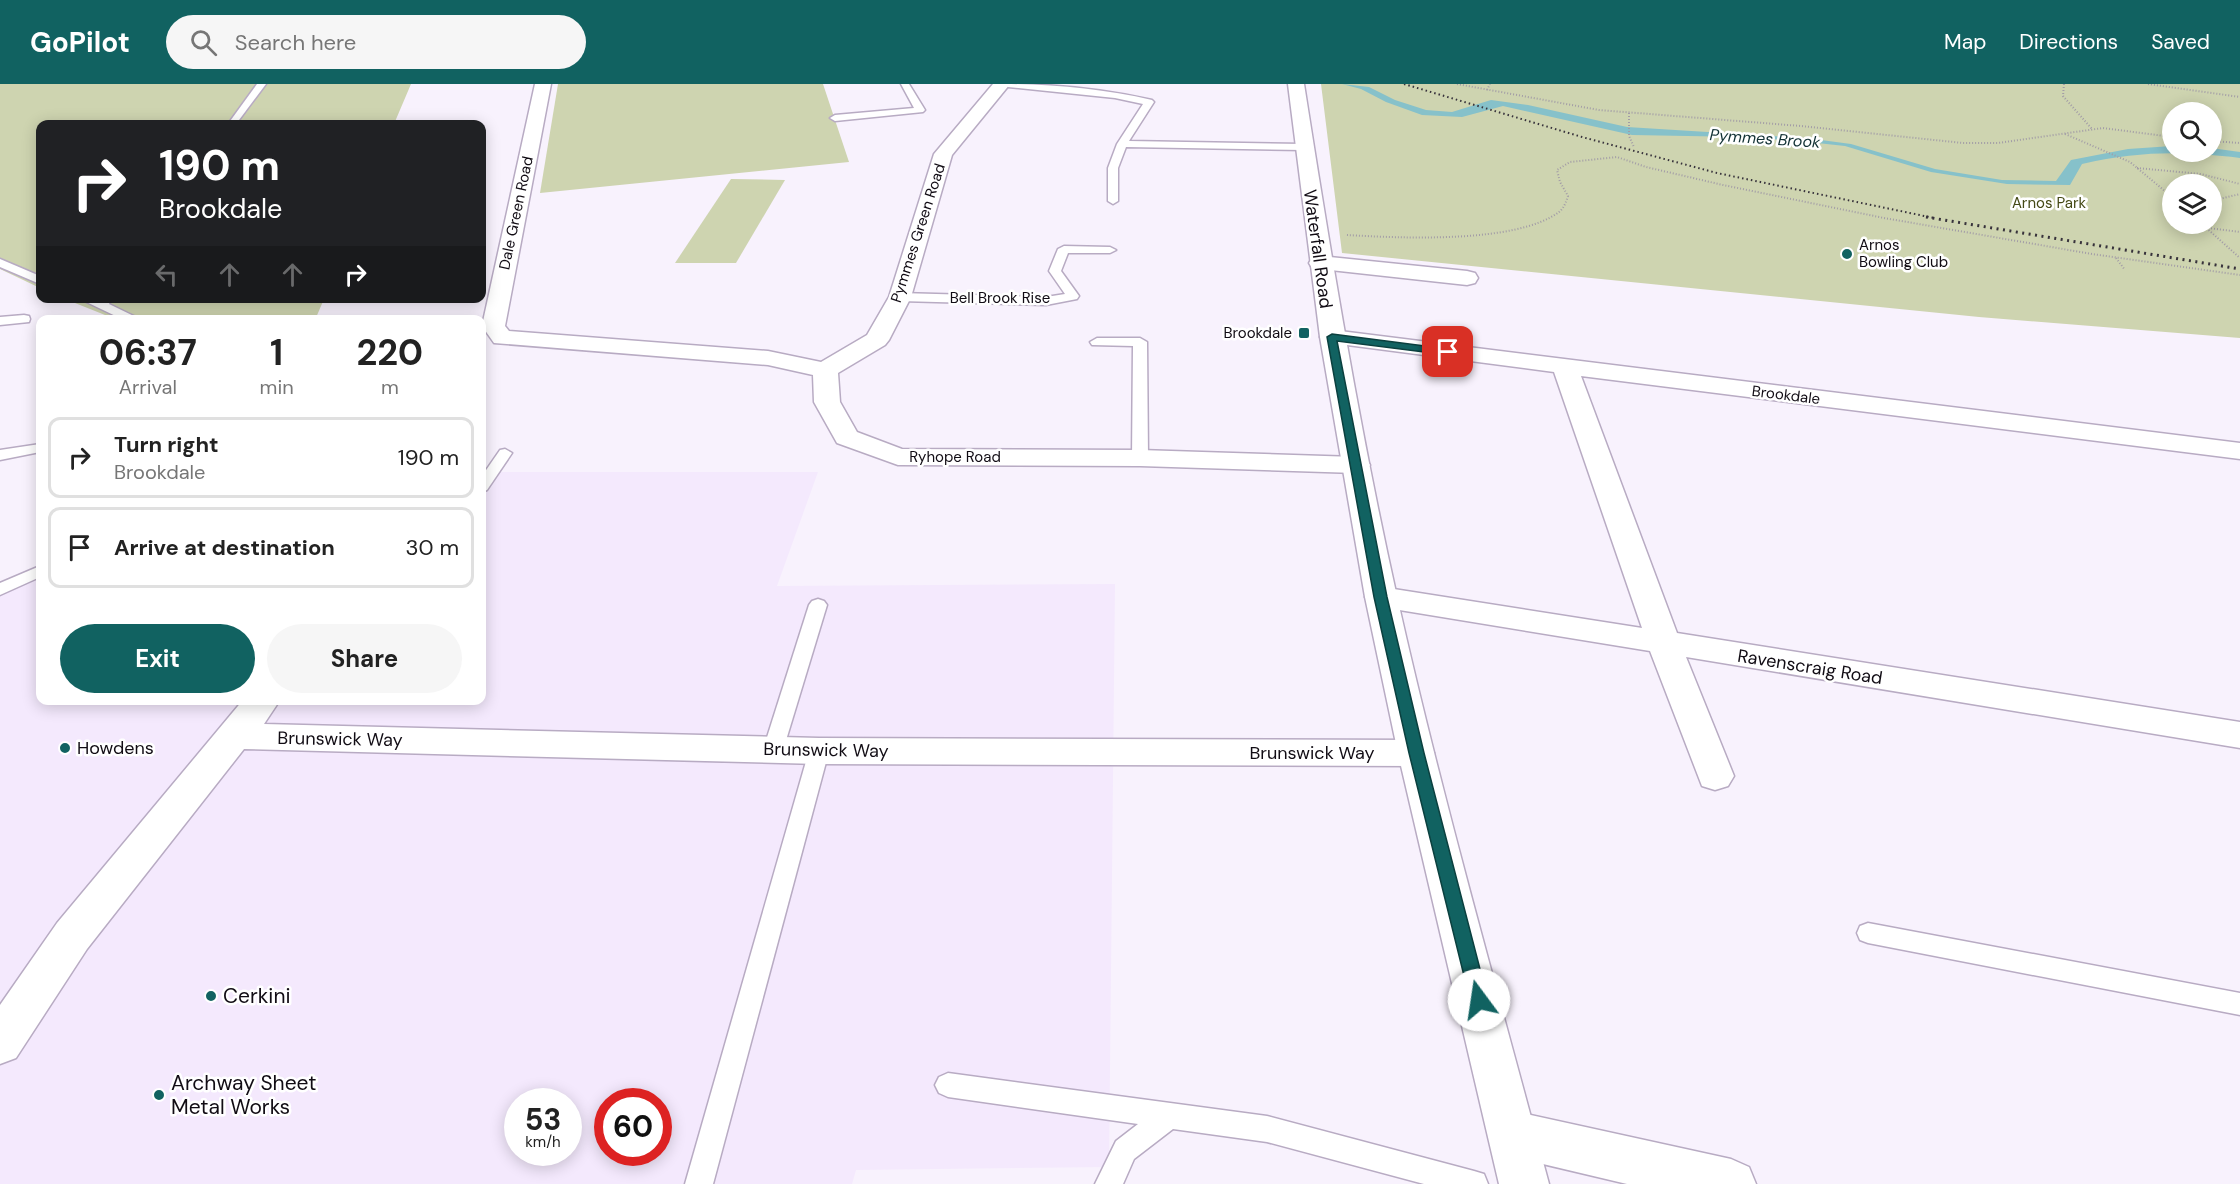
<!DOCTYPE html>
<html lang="en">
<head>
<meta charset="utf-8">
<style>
  :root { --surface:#fff; --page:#f6f6f6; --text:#222; --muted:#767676; --line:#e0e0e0; --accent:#116261 }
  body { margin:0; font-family:"DM Sans",sans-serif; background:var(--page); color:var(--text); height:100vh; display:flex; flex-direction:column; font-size:22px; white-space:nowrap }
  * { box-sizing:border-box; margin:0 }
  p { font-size:20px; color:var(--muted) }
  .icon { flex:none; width:33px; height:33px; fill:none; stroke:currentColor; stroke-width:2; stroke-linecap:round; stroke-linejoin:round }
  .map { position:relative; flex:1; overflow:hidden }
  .sheet { position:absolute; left:36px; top:231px; width:450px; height:390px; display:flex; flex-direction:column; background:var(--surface); border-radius:12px; box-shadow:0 3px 15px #0003 }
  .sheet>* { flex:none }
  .banner { position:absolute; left:36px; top:36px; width:450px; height:183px; border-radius:12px; box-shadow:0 3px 15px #0003; background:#202124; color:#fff; overflow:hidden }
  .fabs { position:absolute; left:2162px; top:18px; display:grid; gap:12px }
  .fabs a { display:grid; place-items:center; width:60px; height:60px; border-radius:50%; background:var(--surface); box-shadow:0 3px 15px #0003; font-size:30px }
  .speed { position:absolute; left:504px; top:1004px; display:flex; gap:12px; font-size:30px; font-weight:700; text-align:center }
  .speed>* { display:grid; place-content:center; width:78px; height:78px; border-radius:50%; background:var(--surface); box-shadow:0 3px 15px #0003; line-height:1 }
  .speed small { font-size:15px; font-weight:400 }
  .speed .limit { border:9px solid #d22; background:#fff; color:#111 }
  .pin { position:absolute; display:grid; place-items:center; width:51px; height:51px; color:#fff; margin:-26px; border-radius:12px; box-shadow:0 3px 9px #0006 }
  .me { position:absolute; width:66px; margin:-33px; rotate:346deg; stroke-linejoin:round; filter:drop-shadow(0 0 4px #0008) }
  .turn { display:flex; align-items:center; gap:21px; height:126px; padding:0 24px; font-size:27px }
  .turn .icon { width:78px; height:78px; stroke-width:2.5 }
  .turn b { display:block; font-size:42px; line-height:51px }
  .lanes { display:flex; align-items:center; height:57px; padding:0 24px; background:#0003; justify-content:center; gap:30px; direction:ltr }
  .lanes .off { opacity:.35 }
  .eta { display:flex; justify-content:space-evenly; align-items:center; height:102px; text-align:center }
  .eta b { font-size:36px; font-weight:700; line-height:42px }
  .action { display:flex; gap:12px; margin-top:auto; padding:12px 24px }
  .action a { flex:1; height:69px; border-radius:36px; background:var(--accent); color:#fff; font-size:24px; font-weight:700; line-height:69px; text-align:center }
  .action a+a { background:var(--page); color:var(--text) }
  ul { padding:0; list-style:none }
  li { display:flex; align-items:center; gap:18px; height:81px; margin:0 12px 9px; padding:0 12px; border:3px solid var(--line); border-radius:12px }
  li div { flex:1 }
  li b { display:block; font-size:22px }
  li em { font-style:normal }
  header { display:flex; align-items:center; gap:36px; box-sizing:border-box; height:84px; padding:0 30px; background:var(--accent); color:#fff }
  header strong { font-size:28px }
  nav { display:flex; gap:33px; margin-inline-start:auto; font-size:21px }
  .search { width:420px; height:54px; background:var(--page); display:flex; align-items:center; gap:15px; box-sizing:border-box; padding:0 21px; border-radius:33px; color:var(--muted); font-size:22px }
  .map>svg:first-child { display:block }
  .built { fill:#f4e9fd; fill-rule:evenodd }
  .green { fill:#ced4b0; fill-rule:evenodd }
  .water { fill:#86c1ca }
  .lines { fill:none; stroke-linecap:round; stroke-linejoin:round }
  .service-casing { stroke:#b8abc3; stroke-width:3 }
  .minor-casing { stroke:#b8abc3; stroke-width:3 }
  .primary-casing { stroke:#b8abc3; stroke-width:3 }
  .path { stroke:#a29ca6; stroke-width:2; stroke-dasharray:1 2; stroke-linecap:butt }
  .service { fill:#fff; fill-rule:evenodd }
  .minor { fill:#fff; fill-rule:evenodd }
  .primary { fill:#fff; fill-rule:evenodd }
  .rail-far1 { stroke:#37323b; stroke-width:2; stroke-dasharray:1.5 3; stroke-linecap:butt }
  .rail { stroke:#37323b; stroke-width:3; stroke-dasharray:2 4.5; stroke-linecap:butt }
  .route { fill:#116261; stroke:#0b403f; stroke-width:1.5 }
  .poi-dot { fill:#116261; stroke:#fff; stroke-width:2 }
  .labels { text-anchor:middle; stroke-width:5; stroke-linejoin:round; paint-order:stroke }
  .far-park-label { font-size:15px; fill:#444915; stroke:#fff }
  .far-street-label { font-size:15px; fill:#110c14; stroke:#fff }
  .far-poi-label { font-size:15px; fill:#110c14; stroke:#fff; text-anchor:start }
  .far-water-label { font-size:16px; font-style:italic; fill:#113034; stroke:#fff }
  .street-label { font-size:18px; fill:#110c14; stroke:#fff }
  .poi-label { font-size:18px; fill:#110c14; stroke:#fff; text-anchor:start }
  .near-poi-label { font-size:21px; fill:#110c14; stroke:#fff; text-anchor:start }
</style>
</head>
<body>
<header>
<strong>GoPilot</strong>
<div class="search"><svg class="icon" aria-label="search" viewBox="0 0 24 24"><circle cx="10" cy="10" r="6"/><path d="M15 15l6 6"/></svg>Search here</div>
<nav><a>Map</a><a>Directions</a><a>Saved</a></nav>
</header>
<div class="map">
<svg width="2240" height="1100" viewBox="0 0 2240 1100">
  <rect width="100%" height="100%" fill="#f8f2fd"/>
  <path class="built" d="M482,388H818L777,502L1115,500L1109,1083L856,1086L852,1100H0V512L40,493V616H482ZM518,1017H568V1068H518ZM608,1017H658V1068H608Z"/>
  <g class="green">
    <polygon points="0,0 411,0 394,40 40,40 40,204 0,185"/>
    <polygon points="558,0 823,0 849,78 540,109"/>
    <path d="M1321,0H2240V254L1979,233L1342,169ZM2172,28H2211V68H2172ZM2172,100H2211V140H2172Z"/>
    <polygon points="731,95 785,96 736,179 675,179"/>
    <polygon points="65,215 324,215 315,236 115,235"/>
  </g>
  <path class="water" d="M1342,0L1369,3L1395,16L1426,26L1452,28L1491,16L1528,21L1627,43L1806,54L1851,60L1935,85L2002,96L2056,97L2071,76L2128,65L2172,62V68H2211V64L2240,68V74C2182,67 2140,67 2082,80L2070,101L2007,100L1931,88L1845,62L1808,58L1743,53L1632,51L1503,22L1462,33L1422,31L1386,18L1361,5Z"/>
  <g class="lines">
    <defs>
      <g id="service">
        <polygon points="257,0 266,0 236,40 228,40"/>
        <polygon points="901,0 909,0 925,26 923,28 835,37 830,34 835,31 914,24"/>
        <path d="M1004,0C1053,0 1104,5 1152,16L1154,18L1129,57L1303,60L1308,63L1303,66L1126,63L1118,84V117L1113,120L1108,117V84L1117,60L1143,20L1115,14L1008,3Z"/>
        <polygon points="1064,162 1110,163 1116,166 1110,169 1068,169 1061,187 1079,212 1077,215 1046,221 900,217 894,213 900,209 1046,213 1065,210 1049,187 1058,165"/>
        <polygon points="0,175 40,192 40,200 0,183"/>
        <polygon points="78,214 112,214 109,220 142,236 124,236"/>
        <polygon points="24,231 29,232 30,235 29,238 0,241 0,233"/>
        <polygon points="1097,254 1140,254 1147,258 1148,374 1145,377 1135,377 1132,374 1133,262 1092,261 1090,258"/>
        <polygon points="40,360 40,368 0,376 0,366"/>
        <polygon points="505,365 512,369 487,406 482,408 482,392 500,366"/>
        <polygon points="40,482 40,493 0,511 0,499"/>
        <polygon points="818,515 824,517 827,521 783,666 780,671 773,673 766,671 763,666 809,521 812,517"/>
        <polygon points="819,660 826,662 829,667 713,1100 685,1100 809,667 812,662"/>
        <polygon points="1868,839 2240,909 2240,931 1868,859 1860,856 1857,849 1860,842"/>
        <polygon points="948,989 1267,1032 1474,1087 1484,1090 1488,1100 1424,1100 1267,1058 1173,1045 1134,1075 1123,1100 1095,1100 1116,1057 1138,1040 948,1013 939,1009 935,1001 939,993"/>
      </g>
      <g id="minor">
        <polygon points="535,0 551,0 505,242 509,247 768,267 821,278 867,251 889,213 934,70 993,0 1010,0 952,71 911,213 889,256 885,261 838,289 840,318 857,348 902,365 1140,366 1356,373 1366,375 1370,381 1366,387 1356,389 1140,382 898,381 837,359 814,318 813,291 768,281 494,259 482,242"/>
        <polygon points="1320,172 1467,187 1475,189 1478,194 1475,199 1467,201 1312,184 1309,179 1312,174"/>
        <polygon points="1332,246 2240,359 2240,375 1581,292 1677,549 2240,638 2240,664 1686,573 1734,692 1728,702 1715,706 1702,702 1650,567 1381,523 1370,520 1365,513 1370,506 1381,503 1642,544 1554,288 1324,258 1320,253 1324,248"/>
        <polygon points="243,616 280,616 264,640 819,654 1416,656 1429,660 1434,669 1429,678 1416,682 819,680 244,665 87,865 16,974 0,980 0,921 57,839"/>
        <polygon points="1513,1027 1731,1075 1749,1083 1756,1100 1627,1100 1513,1073 1496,1066 1489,1050 1496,1034"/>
      </g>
      <path id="primary" d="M1288,0H1304C1331,172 1359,343 1397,513C1441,710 1497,905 1549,1100H1499L1398,669L1365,513L1320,253Z"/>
    </defs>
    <use href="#service" class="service-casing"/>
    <use href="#minor" class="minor-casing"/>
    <use href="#primary" class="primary-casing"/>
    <g class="path">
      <polyline points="1457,0 1599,26 1801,42 1963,59 1998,59 2103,44 2172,53"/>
      <polyline points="2064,0 2063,12 2092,45"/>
      <polyline points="2148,0 2240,13"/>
      <polyline points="1487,6 1490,0"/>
      <polyline points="1629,29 1629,52 1634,63"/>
      <polyline points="2065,50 2130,78 2172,113"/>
      <polyline points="2211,57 2240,59"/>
      <polyline points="2137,84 2201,90 2240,100"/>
      <polyline points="2211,117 2240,110"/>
      <polyline points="2202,140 2240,174"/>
      <polyline points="2208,144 2240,148"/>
      <path d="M1347,151C1400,154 1516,160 1559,128C1564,124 1566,118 1568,112L1560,98L1557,86L1570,78L1617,73L1646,83L1723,101L1884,134L2092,170L2240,191"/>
      <polyline points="2116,174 2125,186"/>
    </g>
    <use href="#service" class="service"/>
    <use href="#minor" class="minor"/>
    <use href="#primary" class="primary"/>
    <polyline class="rail-far1" points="1404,0 1582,53 1717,89 1934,134"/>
    <polyline class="rail" points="1926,133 2240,185"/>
  </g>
  <polygon class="route" points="1332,250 1448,265 1453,268 1448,271 1337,257 1387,513 1424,669 1488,916 1485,922 1479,924 1472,922 1470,916 1409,669 1374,513 1327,253"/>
  <g class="poi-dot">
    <circle cx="1847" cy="170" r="6"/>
    <rect x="1298" y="243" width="12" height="12" rx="3"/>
    <circle cx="65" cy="664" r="6"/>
    <circle cx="211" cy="912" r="6"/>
    <circle cx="159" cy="1011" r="6"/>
  </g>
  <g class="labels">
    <g class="far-park-label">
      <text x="2049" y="124">Arnos Park</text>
    </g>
    <g class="far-street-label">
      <text transform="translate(516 129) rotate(-78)" y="5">Dale Green Road</text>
      <text transform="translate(918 149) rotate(-72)" y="5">Pymmes Green Road</text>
      <text x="1000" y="219">Bell Brook Rise</text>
      <text transform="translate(1786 311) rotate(7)" y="5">Brookdale</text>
      <text x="955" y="378">Ryhope Road</text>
    </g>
    <g class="far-poi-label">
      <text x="1859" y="166">Arnos<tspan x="1859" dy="17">Bowling Club</tspan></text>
      <text x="1292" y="254" text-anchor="end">Brookdale</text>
    </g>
    <g class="far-water-label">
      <text transform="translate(1765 54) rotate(4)" y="6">Pymmes Brook</text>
    </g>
    <g class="street-label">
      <text transform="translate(1318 165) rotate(82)" y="6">Waterfall Road</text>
      <text transform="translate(1810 583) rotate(9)" y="6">Ravenscraig Road</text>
      <text transform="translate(340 655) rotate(1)" y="6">Brunswick Way</text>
      <text transform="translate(826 666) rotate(1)" y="6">Brunswick Way</text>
      <text x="1312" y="675">Brunswick Way</text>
    </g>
    <g class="poi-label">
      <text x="77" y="670">Howdens</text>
    </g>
    <g class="near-poi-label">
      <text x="223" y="919">Cerkini</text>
      <text x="171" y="1006">Archway Sheet<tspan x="171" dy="24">Metal Works</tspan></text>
    </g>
  </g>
</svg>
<div class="fabs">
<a><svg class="icon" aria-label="search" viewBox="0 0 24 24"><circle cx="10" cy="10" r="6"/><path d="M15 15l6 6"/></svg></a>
<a><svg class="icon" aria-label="layers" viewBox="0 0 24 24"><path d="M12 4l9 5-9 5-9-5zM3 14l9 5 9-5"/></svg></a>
</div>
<div class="speed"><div>53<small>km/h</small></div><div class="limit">60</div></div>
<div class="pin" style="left:1448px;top:268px;background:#d93025"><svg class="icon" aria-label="arrive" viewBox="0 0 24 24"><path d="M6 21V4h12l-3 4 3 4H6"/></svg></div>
<svg class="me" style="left:1479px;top:916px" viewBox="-20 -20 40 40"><circle r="19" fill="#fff"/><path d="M0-13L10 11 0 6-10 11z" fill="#116261"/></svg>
<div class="banner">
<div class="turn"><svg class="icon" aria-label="right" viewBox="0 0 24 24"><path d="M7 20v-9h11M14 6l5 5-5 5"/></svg><div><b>190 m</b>Brookdale</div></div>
<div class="lanes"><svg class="icon off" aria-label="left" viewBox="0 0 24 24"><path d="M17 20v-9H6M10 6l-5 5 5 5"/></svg><svg class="icon off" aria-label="ahead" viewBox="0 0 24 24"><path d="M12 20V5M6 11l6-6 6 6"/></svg><svg class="icon off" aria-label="ahead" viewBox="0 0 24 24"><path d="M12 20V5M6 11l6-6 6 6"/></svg><svg class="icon" aria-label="right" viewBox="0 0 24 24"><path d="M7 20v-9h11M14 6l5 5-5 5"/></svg></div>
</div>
<section class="sheet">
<div class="eta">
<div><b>06:37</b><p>Arrival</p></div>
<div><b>1</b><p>min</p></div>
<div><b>220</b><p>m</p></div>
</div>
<ul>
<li><svg class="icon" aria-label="right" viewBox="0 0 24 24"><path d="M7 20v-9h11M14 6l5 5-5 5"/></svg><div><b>Turn right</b><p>Brookdale</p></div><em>190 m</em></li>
<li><svg class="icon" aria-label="arrive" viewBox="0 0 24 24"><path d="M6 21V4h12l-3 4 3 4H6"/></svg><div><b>Arrive at destination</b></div><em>30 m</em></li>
</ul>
<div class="action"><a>Exit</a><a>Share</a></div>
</section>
</div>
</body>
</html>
